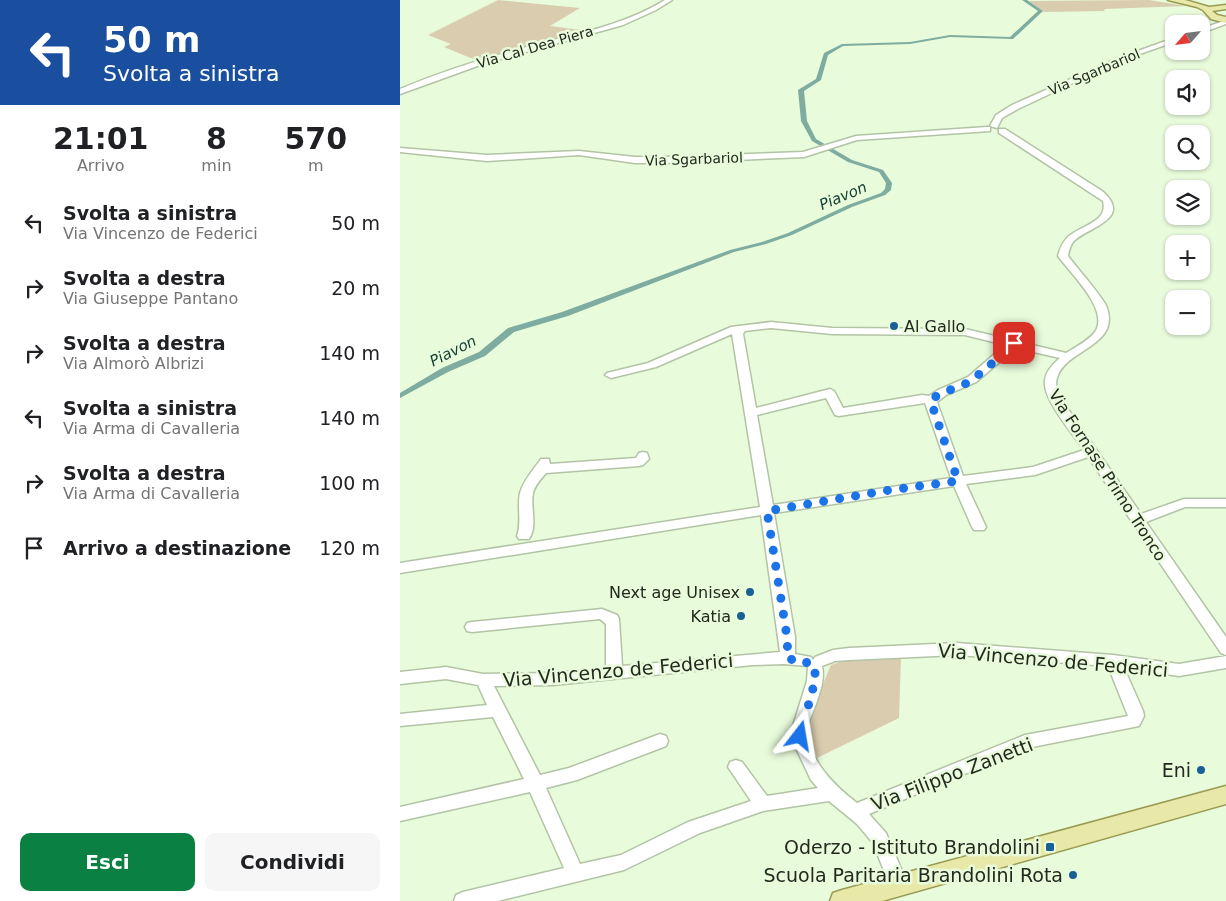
<!DOCTYPE html>
<html lang="it">
<head>
<meta charset="utf-8">
<style>
  :root { --surface:#fff; --page:#f6f6f6; --text:#202124; --muted:#757577; --accent:#0b8043 }
  body { margin:0; font-family:"DejaVu Sans",sans-serif; background:var(--page); color:var(--text); height:100vh; display:flex; flex-direction:column; font-size:19px; white-space:nowrap }
  * { box-sizing:border-box; margin:0 }
  p { font-size:16px; color:var(--muted) }
  .icon { flex:none; width:28px; height:28px; fill:none; stroke:currentColor; stroke-width:2; stroke-linecap:round; stroke-linejoin:round }
  .map { position:relative; flex:1; overflow:hidden }
  .side { display:flex; flex-direction:column; background:var(--surface); width:400px }
  .side>* { flex:none }
  .banner { background:#1a4fa0; color:#fff; overflow:hidden }
  .needle { width:32px; rotate:242deg }
  .buttons { position:absolute; left:765px; top:15px; display:grid; gap:10px }
  .buttons a { display:grid; place-items:center; width:45px; height:45px; border-radius:10px; background:var(--surface); box-shadow:0 1px 4px #0004; font-size:25px }
  .pin { position:absolute; display:grid; place-items:center; width:42px; height:42px; color:#fff; margin:-21px; border-radius:10px; box-shadow:0 2px 8px #0006 }
  .me { position:absolute; width:55px; margin:-28px; rotate:14deg; stroke-linejoin:round; filter:drop-shadow(0 0 4px #0008) }
  .turn { display:flex; align-items:center; gap:18px; height:105px; padding:0 20px; font-size:22px }
  .turn .icon { width:65px; height:65px; stroke-width:2.5 }
  .turn b { display:block; font-size:35px; line-height:42px }
  .eta { display:flex; justify-content:space-evenly; align-items:center; height:85px; text-align:center }
  .eta b { font-size:30px; font-weight:700; line-height:35px }
  .cta { display:flex; gap:10px; margin-top:auto; padding:10px 20px }
  .cta a { flex:1; height:58px; border-radius:10px; background:var(--accent); color:#fff; font-size:20px; font-weight:700; line-height:58px; text-align:center }
  .cta a+a { background:var(--page); color:var(--text) }
  ul { padding:0; list-style:none }
  li { display:flex; align-items:center; gap:15px; height:65px; padding:0 20px }
  li div { flex:1 }
  li b { display:block; font-size:19px }
  li em { font-style:normal }
  main { display:flex; flex:1; min-height:0 }
  .map>svg:first-child { display:block }
  .green { fill:#d9ccaf }
  .lines { fill:none; stroke-linecap:round; stroke-linejoin:round }
  .canal { fill:#7eaca0; fill-rule:evenodd }
  .minor-casing { stroke:#b2c4a5; stroke-width:3 }
  .major-casing { stroke:#999b52; stroke-width:3 }
  .minor { fill:#fff; fill-rule:evenodd }
  .major { fill:#e8e8a8; fill-rule:evenodd }
  .route { stroke:#1a73e8; stroke-width:9; stroke-dasharray:0 16.2 }
  .poi-dot { fill:#196094; stroke:#e8fbdb; stroke-width:2 }
  .labels { text-anchor:middle; stroke-width:5; stroke-linejoin:round; paint-order:stroke }
  .far-street-label { font-size:14px; fill:#23291e; stroke:#e8fbdb }
  .far-water-label { font-size:15px; font-style:italic; fill:#164037; stroke:#e8fbdb }
  .poi-label { font-size:16px; fill:#23291e; stroke:#e8fbdb; text-anchor:end }
  .street-label { font-size:16px; fill:#23291e; stroke:#e8fbdb }
  .near-street-label { font-size:19px; fill:#23291e; stroke:#e8fbdb }
  .near-poi-label { font-size:19px; fill:#23291e; stroke:#e8fbdb; text-anchor:end }
</style>
</head>
<body>
<main>
<section class="side">
<div class="banner">
<div class="turn"><svg class="icon" aria-label="left" viewBox="0 0 24 24"><path d="M17 20v-9H6M10 6l-5 5 5 5"/></svg><div><b>50 m</b>Svolta a sinistra</div></div>
</div>
<div class="eta">
<div><b>21:01</b><p>Arrivo</p></div>
<div><b>8</b><p>min</p></div>
<div><b>570</b><p>m</p></div>
</div>
<ul>
<li><svg class="icon" aria-label="left" viewBox="0 0 24 24"><path d="M17 20v-9H6M10 6l-5 5 5 5"/></svg><div><b>Svolta a sinistra</b><p>Via Vincenzo de Federici</p></div><em>50 m</em></li>
<li><svg class="icon" aria-label="right" viewBox="0 0 24 24"><path d="M7 20v-9h11M14 6l5 5-5 5"/></svg><div><b>Svolta a destra</b><p>Via Giuseppe Pantano</p></div><em>20 m</em></li>
<li><svg class="icon" aria-label="right" viewBox="0 0 24 24"><path d="M7 20v-9h11M14 6l5 5-5 5"/></svg><div><b>Svolta a destra</b><p>Via Almorò Albrizi</p></div><em>140 m</em></li>
<li><svg class="icon" aria-label="left" viewBox="0 0 24 24"><path d="M17 20v-9H6M10 6l-5 5 5 5"/></svg><div><b>Svolta a sinistra</b><p>Via Arma di Cavalleria</p></div><em>140 m</em></li>
<li><svg class="icon" aria-label="right" viewBox="0 0 24 24"><path d="M7 20v-9h11M14 6l5 5-5 5"/></svg><div><b>Svolta a destra</b><p>Via Arma di Cavalleria</p></div><em>100 m</em></li>
<li><svg class="icon" aria-label="arrive" viewBox="0 0 24 24"><path d="M6 21V4h12l-3 4 3 4H6"/></svg><div><b>Arrivo a destinazione</b></div><em>120 m</em></li>
</ul>
<div class="cta"><a>Esci</a><a>Condividi</a></div>
</section>
<div class="map">
<svg width="826" height="901" viewBox="0 0 826 901">
  <rect width="100%" height="100%" fill="#e8fbdb"/>
  <g class="green">
    <polygon points="98,0 180,8 150,26 189,31 78,61 44,47 51,44 28,35"/>
    <polygon points="749,0 786,6 705,9 704,11 644,12 629,1"/>
    <path d="M501,657L499,718L417,758C414,751 411,743 410,735C409,719 424,680 431,665L448,659Z"/>
  </g>
  <g class="lines">
    <polygon class="canal" points="622,0 627,0 643,11 613,39 550,37 510,44 443,46 428,55 421,80 404,91 407,121 416,139 452,160 483,170 492,183 491,190 485,195 452,207 392,235 366,244 334,252 168,316 114,332 85,356 48,372 0,398 0,393 42,368 79,352 108,328 162,312 330,250 362,242 388,233 448,205 481,193 485,189 486,183 479,172 448,162 412,141 401,121 398,90 416,79 424,53 442,44 510,42 550,35 610,37 638,11"/>
    <defs>
      <g id="minor">
        <path d="M265,0H272L256,10L223,25L83,64L0,94V89C41,72 84,58 127,47C174,34 223,26 265,0Z"/>
        <polygon points="826,20 826,24 801,33 801,29"/>
        <polygon points="774,38 774,42 717,62 618,109 602,118 597,128 590,126 596,115 612,105 713,60"/>
        <polygon points="587,127 590,127 590,131 457,140 404,157 266,163 235,163 179,155 87,161 0,152 0,148 87,155 179,151 235,157 266,157 403,152 456,136"/>
        <path d="M599,129H605L702,191C734,219 688,227 674,241C670,245 669,251 668,256C676,267 704,298 707,308C720,347 665,349 657,378C655,382 657,388 657,393L741,514L784,499H826V507H785L746,522L826,637V655L821,653L688,457L635,475L566,484L586,527L584,530H574L572,527L554,486L374,513L395,637V654L411,657L413,660L415,657L433,650L449,648L557,643L713,655L779,664L826,656V668L779,676L724,668L743,711L744,716L739,726L627,748L469,814L486,833L508,885L506,891L499,893L492,891L473,843L457,824L429,801L363,811L300,833L224,870L98,901H54L56,895L63,892L164,868L130,792L0,821V807L124,779L93,717L0,726V714L87,705L78,685L46,679L0,684V672L46,667L83,674L153,673L206,668V624L200,619L72,632L67,631L65,627L67,623L72,622L202,609L217,615L219,619L222,666L380,652L361,515L0,573V563L360,507L332,334L256,367L211,378L205,375L207,373L248,363L331,327L371,322L432,328L565,329L666,353C676,347 688,341 695,332C710,310 671,274 658,256C660,249 662,243 667,238C678,226 709,223 703,201L599,133ZM371,328L432,334L565,335L605,345L568,377L538,390L529,396L522,395L443,408L434,391L430,389L356,408L343,334L345,331ZM616,348L660,358C653,364 646,371 645,380C642,399 673,434 684,450L633,467L563,476L537,402L546,395L576,382ZM426,398L435,415L439,416L525,403L551,478L373,505L357,415ZM557,655L708,666L728,716L625,735L457,803C435,786 408,761 408,730C408,722 413,712 416,704C420,692 425,679 422,666L435,661L449,660ZM384,664L408,666L407,681L392,729L394,744L411,780L418,788L367,796L342,762L336,760L330,762L328,767L351,801L288,822L221,855L180,864L146,788L177,780L266,746L268,741L266,736L260,734L169,768L140,775L94,686L153,685L353,665Z"/>
        <path d="M243,452L247,453L249,459L243,465L239,466L146,473C141,479 135,485 133,493C130,508 138,525 129,539H119L117,536C122,522 117,507 120,493C123,481 134,469 141,459H149L150,464L236,458L239,453Z"/>
      </g>
      <g id="major">
        <polygon points="768,0 785,0 809,7 826,5 826,9 812,11 817,15 826,17 826,23 811,19 803,10 797,7"/>
        <polygon points="826,786 826,804 482,901 430,901 433,893 442,890"/>
      </g>
    </defs>
    <use href="#minor" class="minor-casing"/>
    <use href="#major" class="major-casing"/>
    <use href="#minor" class="minor"/>
    <use href="#major" class="major"/>
  </g>
  <g class="lines">
    <path class="route" d="M400,736L415,681V668L408,666L406,661L388,659L387,637L367,511L490,490L558,481L531,402C537,391 555,390 565,384C583,373 599,357 614,343"/>
  </g>
  <g class="poi-dot">
    <circle cx="494" cy="326" r="5"/>
    <circle cx="350" cy="592" r="5"/>
    <circle cx="341" cy="616" r="5"/>
    <circle cx="801" cy="770" r="5"/>
    <rect x="645" y="842" width="10" height="10" rx="2.5"/>
    <circle cx="673" cy="875" r="5"/>
  </g>
  <g class="labels">
    <g class="far-street-label">
      <text transform="translate(135 47) rotate(-16)" y="5">Via Cal Dea Piera</text>
      <text transform="translate(694 72) rotate(-23)" y="5">Via Sgarbariol</text>
      <text transform="translate(294 159) rotate(-2)" y="5">Via Sgarbariol</text>
    </g>
    <g class="far-water-label">
      <text transform="translate(443 196) rotate(-23)" y="5">Piavon</text>
      <text transform="translate(53 351) rotate(-27)" y="5">Piavon</text>
    </g>
    <g class="poi-label">
      <text x="504" y="332" text-anchor="start">Al Gallo</text>
      <text x="340" y="598">Next age Unisex</text>
      <text x="331" y="622">Katia</text>
    </g>
    <g class="street-label">
      <text transform="translate(708 475) rotate(57)" y="6">Via Fornase Primo Tronco</text>
    </g>
    <g class="near-street-label">
      <text transform="translate(653 660) rotate(5)" y="7">Via Vincenzo de Federici</text>
      <text transform="translate(218 670) rotate(-5)" y="7">Via Vincenzo de Federici</text>
      <text transform="translate(552 774) rotate(-21)" y="7">Via Filippo Zanetti</text>
    </g>
    <g class="near-poi-label">
      <text x="791" y="777">Eni</text>
      <text x="640" y="854">Oderzo - Istituto Brandolini</text>
      <text x="663" y="882">Scuola Paritaria Brandolini Rota</text>
    </g>
  </g>
</svg>
<div class="buttons">
<a><svg class="needle" viewBox="-14 -14 28 28"><path d="M0-13l5 13h-10z" fill="#e53935"/><path d="M0 13l5-13h-10z" fill="#757577"/></svg></a>
<a><svg class="icon" aria-label="sound" viewBox="0 0 24 24"><path d="M4 9h4l5-4v14l-5-4H4zM17 9q2 3 0 6"/></svg></a>
<a><svg class="icon" aria-label="search" viewBox="0 0 24 24"><circle cx="10" cy="10" r="6"/><path d="M15 15l6 6"/></svg></a>
<a><svg class="icon" aria-label="layers" viewBox="0 0 24 24"><path d="M12 4l9 5-9 5-9-5zM3 14l9 5 9-5"/></svg></a>
<a>+</a>
<a>−</a>
</div>
<div class="pin" style="left:614px;top:343px;background:#d93025"><svg class="icon" aria-label="arrive" viewBox="0 0 24 24"><path d="M6 21V4h12l-3 4 3 4H6"/></svg></div>
<svg class="me" style="left:400px;top:736px" viewBox="-20 -20 40 40"><path d="M0-17L14 15 0 8-14 15z" fill="#1a73e8" stroke="#fff" stroke-width="4"/></svg>
</div>
</main>
</body>
</html>
